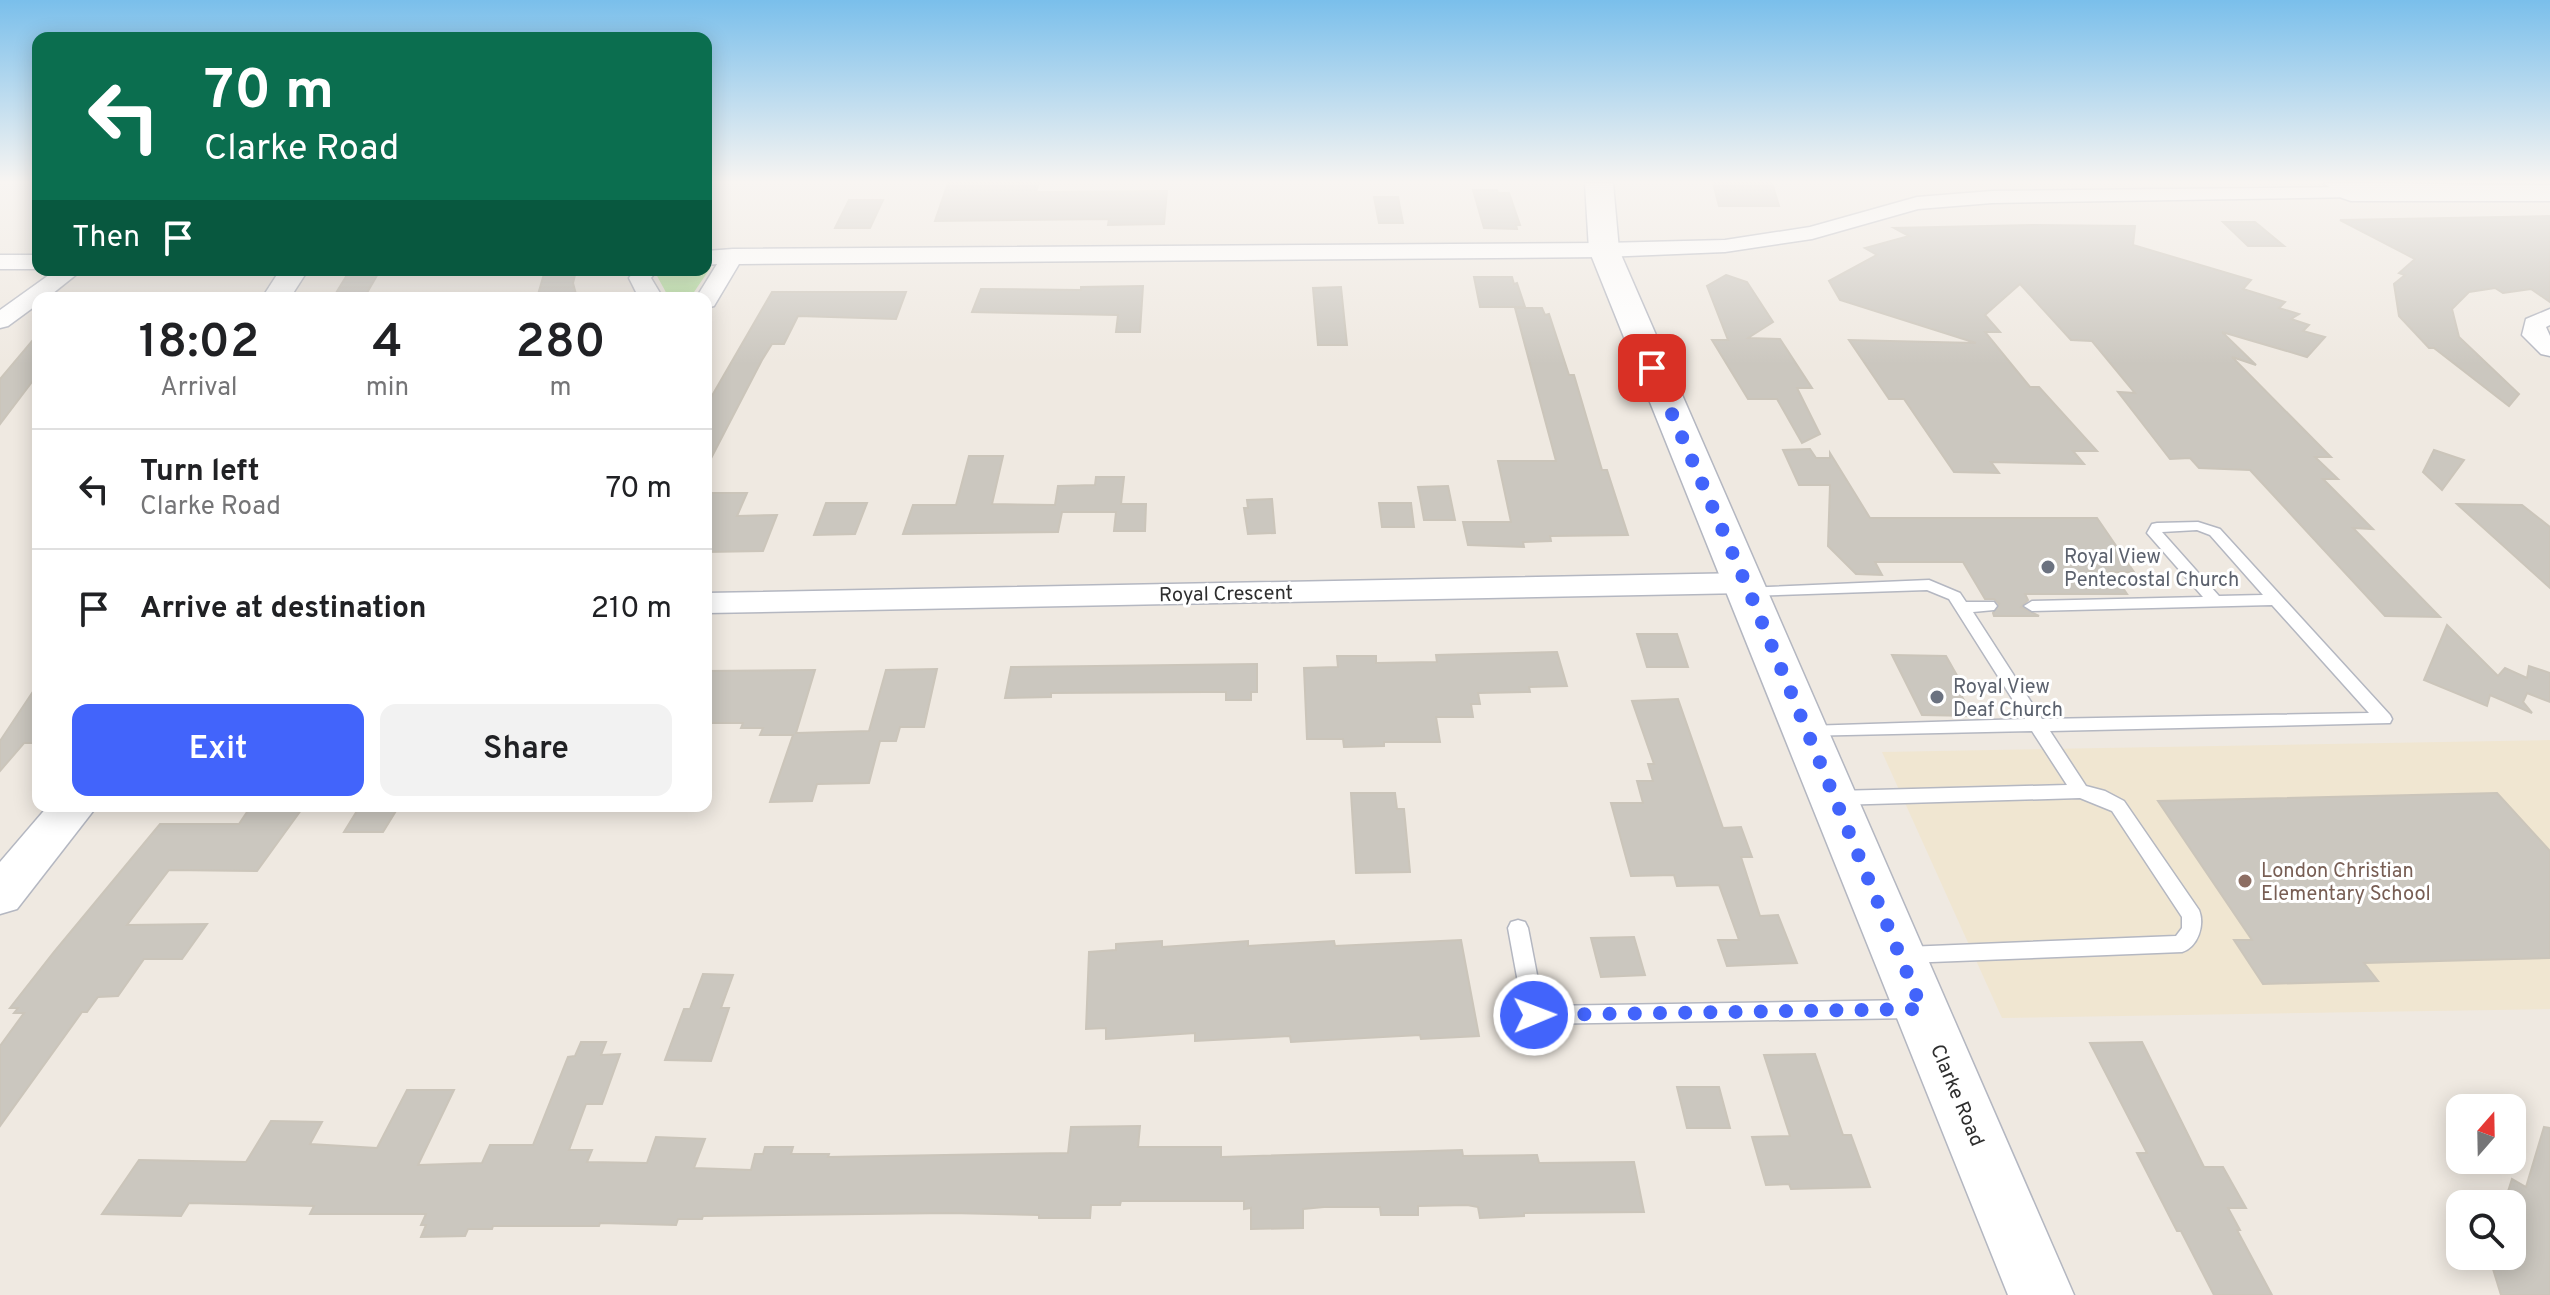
<!DOCTYPE html>
<html lang="en">
<head>
<meta charset="utf-8">
<style>
  :root { --surface:#fff; --page:#f2f2f2; --text:#202124; --muted:#757577; --line:#e0e0e0; --accent:#4264fb }
  body { margin:0; font-family:Overpass,sans-serif; background:var(--page); color:var(--text); height:100vh; display:flex; flex-direction:column; font-size:30px; white-space:nowrap }
  * { box-sizing:border-box; margin:0 }
  p { font-size:26px; color:var(--muted) }
  .icon { flex:none; width:44px; height:44px; fill:none; stroke:currentColor; stroke-width:2; stroke-linecap:round; stroke-linejoin:round }
  .map { position:relative; flex:1; overflow:hidden }
  .drawer { position:absolute; left:32px; top:292px; width:680px; height:520px; display:flex; flex-direction:column; background:var(--surface); border-radius:16px; box-shadow:0 4px 20px #0003 }
  .drawer>* { flex:none }
  .top-card { position:absolute; left:32px; top:32px; width:680px; height:244px; border-radius:16px; box-shadow:0 4px 20px #0003; background:#0b6e4f; color:#fff; overflow:hidden }
  .needle { width:52px; rotate:20deg }
  .controls { position:absolute; left:2446px; top:1094px; display:grid; gap:16px }
  .controls a { display:grid; place-items:center; width:80px; height:80px; border-radius:16px; background:var(--surface); box-shadow:0 4px 20px #0003; font-size:40px }
  .pin { position:absolute; display:grid; place-items:center; width:68px; height:68px; color:#fff; margin:-34px; border-radius:16px; box-shadow:0 4px 12px #0006 }
  .me { position:absolute; width:88px; margin:-44px; rotate:89deg; stroke-linejoin:round; filter:drop-shadow(0 0 6px #0008) }
  .turn { display:flex; align-items:center; gap:28px; height:168px; padding:0 40px; font-size:36px }
  .turn .icon { width:104px; height:104px; stroke-width:2.5 }
  .turn b { display:block; font-size:56px; line-height:68px }
  .then { display:flex; align-items:center; height:76px; padding:0 40px; background:#0003; gap:16px; font-size:30px }
  .eta { display:flex; justify-content:space-evenly; align-items:center; height:136px; text-align:center }
  .eta b { font-size:48px; font-weight:600; line-height:56px }
  .action { display:flex; gap:16px; margin-top:auto; padding:16px 40px }
  .action a { flex:1; height:92px; border-radius:16px; background:var(--accent); color:#fff; font-size:32px; font-weight:600; line-height:92px; text-align:center }
  .action a+a { background:var(--page); color:var(--text) }
  ul { padding:0; list-style:none }
  li { display:flex; align-items:center; gap:24px; height:120px; padding:0 40px; border-top:2px solid var(--line) }
  li div { flex:1 }
  li b { display:block; font-size:30px }
  li em { font-style:normal }
  .map>svg:first-child { display:block }
  .education { fill:#f0e6d1 }
  .green { fill:#b6e59e }
  .building { fill:#cbc7bf; stroke:#cbc5ba; stroke-width:2 }
  .lines { fill:none; stroke-linecap:round; stroke-linejoin:round }
  .service-casing { stroke:#b4b7c1; stroke-width:3 }
  .minor-casing { stroke:#b4b7c1; stroke-width:3 }
  .tertiary-casing { stroke:#b4b7c1; stroke-width:3 }
  .secondary-casing { stroke:#b4b7c1; stroke-width:3 }
  .service { fill:#fff; fill-rule:evenodd }
  .minor { fill:#fff; fill-rule:evenodd }
  .tertiary { fill:#fff; fill-rule:evenodd }
  .secondary { fill:#fff; fill-rule:evenodd }
  .route { stroke:#4264fb; stroke-width:14; stroke-dasharray:0 25.2 }
  .worship-dot { fill:#6b7280; stroke:#fff; stroke-width:3 }
  .education-dot { fill:#8d6e63; stroke:#fff; stroke-width:3 }
  .labels { text-anchor:middle; stroke-width:6; stroke-linejoin:round; paint-order:stroke }
  .worship-label { font-size:20px; fill:#5b616d; stroke:#fff; text-anchor:start }
  .street-label { font-size:20px; fill:#2e2e2e; stroke:#fff }
  .education-label { font-size:20px; fill:#785e54; stroke:#fff; text-anchor:start }
</style>
</head>
<body>
<div class="map">
<svg width="2550" height="1295" viewBox="0 0 2550 1295">
  <rect width="100%" height="100%" fill="#efe9e1"/>
  <polygon class="education" points="2550,740 2550,1009 2002,1018 1882,752"/>
  <polygon class="green" points="706,266 711,267 690,298 669,298 656,274 660,270 706,270"/>
  <g class="building">
    <polygon points="948,183 1039,183 1036,192 1167,191 1164,224 1108,225 1109,219 935,221"/>
    <polygon points="1713,183 1772,183 1779,206 1719,206"/>
    <polygon points="1473,190 1497,190 1498,193 1509,193 1520,225 1516,225 1517,229 1484,228"/>
    <polygon points="1374,197 1398,197 1403,223 1379,223"/>
    <polygon points="849,200 883,200 870,228 835,228"/>
    <polygon points="2550,216 2550,302 2531,289 2503,293 2495,288 2469,292 2452,309 2459,337 2519,394 2509,406 2434,348 2429,348 2399,316 2394,284 2405,275 2399,273 2415,259 2340,220"/>
    <polygon points="2223,222 2255,222 2284,246 2248,246"/>
    <polygon points="2033,225 2135,226 2133,245 2251,280 2243,289 2285,302 2279,308 2299,314 2291,319 2309,325 2303,331 2325,337 2307,357 2222,332 2256,365 2232,357 2331,457 2315,457 2338,479 2323,479 2373,529 2353,528 2440,617 2385,616 2250,470 2199,468 2190,458 2170,459 2118,392 2135,393 2092,341 2071,340 2020,284 1985,315 2000,332 1985,332 2030,387 2039,387 2097,451 2073,451 2084,464 1991,462 1999,473 1954,472 1904,399 1889,399 1849,340 1976,343 1840,300 1829,281 1877,255 1865,248 1909,236 1894,228"/>
    <polygon points="576,271 573,283 577,298 537,298 544,274"/>
    <polygon points="379,272 364,298 333,298 347,275"/>
    <polygon points="1726,275 1747,282 1773,322 1748,338 1780,339 1812,388 1797,388 1820,434 1802,443 1777,399 1748,399 1712,340 1728,340 1707,286"/>
    <polygon points="1474,277 1512,277 1514,284 1517,283 1525,307 1480,307"/>
    <polygon points="1143,286 1140,332 1116,332 1118,315 972,312 981,289 1081,290 1081,287"/>
    <polygon points="1341,287 1347,345 1318,345 1313,288"/>
    <polygon points="772,292 906,292 896,319 798,316 784,344 772,344 762,360 706,468 706,406"/>
    <polygon points="1515,308 1542,308 1545,315 1549,314 1569,375 1574,375 1602,470 1607,470 1628,535 1550,536 1551,541 1523,542 1524,547 1468,545 1463,522 1511,522 1498,461 1556,461"/>
    <polygon points="38,334 38,374 0,424 0,379"/>
    <polygon points="1810,449 1816,458 1830,458 1830,453 1870,518 2097,518 2134,572 2112,572 2127,594 2025,594 2028,600 2021,607 2039,616 1994,616 1993,613 1999,604 1994,599 1985,599 1963,562 1875,562 1882,575 1856,574 1828,546 1830,485 1799,485 1783,450"/>
    <polygon points="2434,450 2464,460 2442,490 2423,472"/>
    <polygon points="969,456 1003,456 992,504 1055,505 1058,486 1095,485 1096,477 1124,477 1121,504 1146,504 1145,531 1114,531 1116,512 1062,512 1058,532 903,534 913,505 956,505"/>
    <polygon points="1448,486 1455,520 1424,520 1418,487"/>
    <polygon points="706,493 747,493 737,516 777,515 763,551 706,552"/>
    <polygon points="1272,499 1275,533 1248,534 1244,508 1248,508 1247,500"/>
    <polygon points="826,503 867,503 855,534 814,535"/>
    <polygon points="1379,503 1411,503 1414,527 1382,527"/>
    <polygon points="2457,504 2522,505 2550,527 2550,588"/>
    <polygon points="2447,625 2498,676 2505,668 2527,678 2529,666 2550,673 2550,702 2527,693 2523,702 2532,713 2490,695 2487,706 2424,680"/>
    <polygon points="1637,634 1677,634 1688,667 1647,667"/>
    <polygon points="1557,652 1567,686 1529,687 1530,692 1478,693 1480,704 1471,704 1473,717 1436,717 1440,742 1384,742 1384,746 1344,747 1343,739 1307,739 1304,668 1338,667 1337,656 1376,656 1376,663 1437,662 1436,655"/>
    <polygon points="1892,655 1946,656 1959,679 1952,679 1973,716 1922,715"/>
    <polygon points="1257,664 1257,692 1251,692 1251,700 1226,700 1226,692 1205,692 1051,693 1051,697 1005,698 1011,667"/>
    <polygon points="937,669 924,727 900,727 896,741 880,741 869,783 817,784 812,801 770,802 793,735 760,735 763,728 741,728 743,723 706,723 706,671 815,670 796,733 869,731 886,670"/>
    <polygon points="38,684 38,743 24,743 0,771 0,741"/>
    <polygon points="1678,699 1723,828 1741,827 1752,857 1741,857 1760,916 1778,915 1797,963 1727,966 1718,940 1739,940 1719,885 1677,886 1674,875 1631,876 1611,803 1643,803 1637,781 1653,781 1648,764 1654,764 1632,701"/>
    <polygon points="1351,793 1395,793 1397,809 1404,809 1410,872 1356,873"/>
    <polygon points="2497,793 2550,851 2550,958 2364,963 2378,981 2263,984 2234,940 2252,940 2158,801"/>
    <polygon points="251,806 304,806 257,871 169,870 127,925 207,924 182,959 144,959 118,996 98,997 87,1012 82,1012 0,1126 0,1046 24,1013 14,1013 18,1008 10,1008 54,952 160,824 239,824"/>
    <polygon points="360,806 399,806 383,832 344,832"/>
    <polygon points="1634,937 1645,975 1601,977 1591,938"/>
    <polygon points="1461,940 1479,1036 1421,1039 1420,1035 1291,1042 1290,1036 1195,1041 1195,1033 1106,1039 1106,1028 1086,1029 1089,952 1116,950 1116,944 1162,941 1162,947 1248,941 1248,946 1334,941 1335,946"/>
    <polygon points="703,974 733,975 721,1008 729,1008 711,1061 665,1060 684,1009 690,1009"/>
    <polygon points="581,1042 606,1042 601,1055 620,1054 602,1104 586,1104 569,1150 592,1150 587,1162 647,1163 656,1137 705,1139 694,1168 751,1170 755,1154 763,1154 765,1147 793,1147 791,1154 829,1154 828,1157 1068,1153 1071,1127 1140,1126 1138,1147 1221,1147 1221,1157 1462,1150 1463,1156 1537,1155 1539,1163 1634,1162 1644,1212 1524,1213 1524,1216 1480,1218 1478,1207 1467,1205 1418,1206 1418,1215 1381,1215 1380,1207 1324,1207 1303,1209 1303,1228 1251,1229 1251,1208 1244,1209 1244,1201 1121,1201 1120,1205 1091,1205 1090,1218 1039,1218 1039,1215 950,1213 703,1216 702,1219 678,1219 676,1225 600,1223 599,1226 493,1226 492,1229 468,1229 465,1236 421,1237 426,1225 421,1225 426,1214 310,1214 314,1206 189,1203 181,1216 102,1214 139,1160 246,1162 271,1121 322,1122 310,1144 377,1148 407,1090 454,1090 418,1165 482,1163 490,1145 533,1145 568,1057 575,1056"/>
    <polygon points="2142,1042 2204,1167 2223,1167 2246,1208 2228,1208 2240,1230 2237,1230 2272,1295 2214,1295 2181,1231 2177,1231 2137,1153 2147,1153 2090,1043"/>
    <polygon points="1815,1054 1843,1135 1851,1135 1870,1187 1791,1189 1789,1184 1766,1185 1752,1137 1790,1136 1764,1055"/>
    <polygon points="1677,1087 1719,1087 1730,1128 1687,1128"/>
    <polygon points="2544,1127 2550,1128 2550,1295 2501,1295 2489,1256 2512,1256 2512,1235 2519,1212 2512,1208 2512,1204 2504,1204 2512,1179 2526,1187"/>
  </g>
  <g class="lines">
    <defs>
      <g id="service">
        <path d="M2198,522L2220,529L2390,715L2392,719L2390,723L2050,731L2086,786L2105,791L2124,801L2199,910C2205,925 2198,947 2182,952L1906,963L1899,961L1896,955L1899,949L1906,947L2176,936L2182,928V917L2112,811L2080,798L1836,805L1830,803L1827,798L1830,793L1836,791L2067,785L2032,731L1801,736L1798,732L1801,728L1807,726L2025,719L1949,599L1927,590L1749,596L1741,591L1744,588L1929,580L1960,593L1966,602H1994L1997,606L1994,610L1973,612L2042,719L2369,713L2272,605L2032,611L2024,606L2032,601L2203,597L2147,533L2152,524L2157,523ZM2197,530L2210,535L2263,595L2219,596L2162,532Z"/>
        <polygon points="1518,920 1525,922 1528,928 1543,1006 1912,1000 1919,1003 1922,1009 1919,1015 1912,1018 1534,1024 1527,1021 1524,1015 1508,928 1511,922"/>
      </g>
      <g id="minor">
        <polygon points="2351,187 2361,193 2358,197 1992,203 1918,209 1812,239 1725,252 1604,257 739,264 714,306 706,308 706,298 696,298 717,264 706,265 706,251 733,249 1604,243 1725,240 1810,227 1917,197 1992,191"/>
        <rect x="0" y="255" width="38" height="14"/>
        <polygon points="56,270 82,270 47,298 38,298 38,304 8,326 0,328 0,310"/>
        <polygon points="635,270 657,270 651,278 663,298 639,298 629,278"/>
        <polygon points="2550,309 2550,325 2546,327 2550,336 2550,356 2541,354 2522,335 2526,319"/>
        <polygon points="1746,573 1757,576 1761,583 1757,590 1746,593 706,613 706,593"/>
      </g>
      <g id="tertiary">
        <polygon points="2324,183 2550,185 2550,201 2351,201 2342,198"/>
        <polygon points="280,270 308,270 290,298 262,298"/>
        <polygon points="48,806 97,806 17,909 0,914 0,862"/>
      </g>
      <polygon id="secondary" points="1585,183 1613,183 1619,250 2074,1295 2008,1295 1589,250"/>
    </defs>
    <use href="#service" class="service-casing"/>
    <use href="#minor" class="minor-casing"/>
    <use href="#tertiary" class="tertiary-casing"/>
    <use href="#secondary" class="secondary-casing"/>
    <use href="#service" class="service"/>
    <use href="#minor" class="minor"/>
    <use href="#tertiary" class="tertiary"/>
    <use href="#secondary" class="secondary"/>
  </g>
  <linearGradient id="sky" x2="0" y2="1"><stop stop-color="#7abfeb"/><stop offset="0.5" stop-color="#f8f5f2"/><stop offset="1" stop-color="#f8f5f2" stop-opacity="0"/></linearGradient>
  <rect width="2550" height="364" fill="url(#sky)"/>
  <g class="lines">
    <polyline class="route" points="1534,1015 1922,1009 1749,591 1652,368"/>
  </g>
  <g class="worship-dot">
    <circle cx="2048" cy="567" r="8"/>
    <circle cx="1937" cy="697" r="8"/>
  </g>
  <circle class="education-dot" cx="2245" cy="881" r="8"/>
  <g class="labels">
    <g class="worship-label">
      <text x="2064" y="563">Royal View<tspan x="2064" dy="23">Pentecostal Church</tspan></text>
      <text x="1953" y="693">Royal View<tspan x="1953" dy="23">Deaf Church</tspan></text>
    </g>
    <g class="street-label">
      <text transform="translate(1226 593) rotate(-1)" y="7">Royal Crescent</text>
      <text transform="translate(1958 1095) rotate(67)" y="7">Clarke Road</text>
    </g>
    <g class="education-label">
      <text x="2261" y="877">London Christian<tspan x="2261" dy="23">Elementary School</tspan></text>
    </g>
  </g>
</svg>
<div class="controls">
<a><svg class="needle" viewBox="-14 -14 28 28"><path d="M0-13l5 13h-10z" fill="#e53935"/><path d="M0 13l5-13h-10z" fill="#757577"/></svg></a>
<a><svg class="icon" aria-label="search" viewBox="0 0 24 24"><circle cx="10" cy="10" r="6"/><path d="M15 15l6 6"/></svg></a>
</div>
<div class="pin" style="left:1652px;top:368px;background:#d93025"><svg class="icon" aria-label="arrive" viewBox="0 0 24 24"><path d="M6 21V4h12l-3 4 3 4H6"/></svg></div>
<svg class="me" style="left:1534px;top:1015px" viewBox="-20 -20 40 40"><circle r="17" fill="#4264fb" stroke="#fff" stroke-width="3"/><path d="M0-11L8 9 0 5-8 9z" fill="#fff"/></svg>
<div class="top-card">
<div class="turn"><svg class="icon" aria-label="left" viewBox="0 0 24 24"><path d="M17 20v-9H6M10 6l-5 5 5 5"/></svg><div><b>70 m</b>Clarke Road</div></div>
<div class="then">Then<svg class="icon" aria-label="arrive" viewBox="0 0 24 24"><path d="M6 21V4h12l-3 4 3 4H6"/></svg></div>
</div>
<section class="drawer">
<div class="eta">
<div><b>18:02</b><p>Arrival</p></div>
<div><b>4</b><p>min</p></div>
<div><b>280</b><p>m</p></div>
</div>
<ul>
<li><svg class="icon" aria-label="left" viewBox="0 0 24 24"><path d="M17 20v-9H6M10 6l-5 5 5 5"/></svg><div><b>Turn left</b><p>Clarke Road</p></div><em>70 m</em></li>
<li><svg class="icon" aria-label="arrive" viewBox="0 0 24 24"><path d="M6 21V4h12l-3 4 3 4H6"/></svg><div><b>Arrive at destination</b></div><em>210 m</em></li>
</ul>
<div class="action"><a>Exit</a><a>Share</a></div>
</section>
</div>
</body>
</html>
